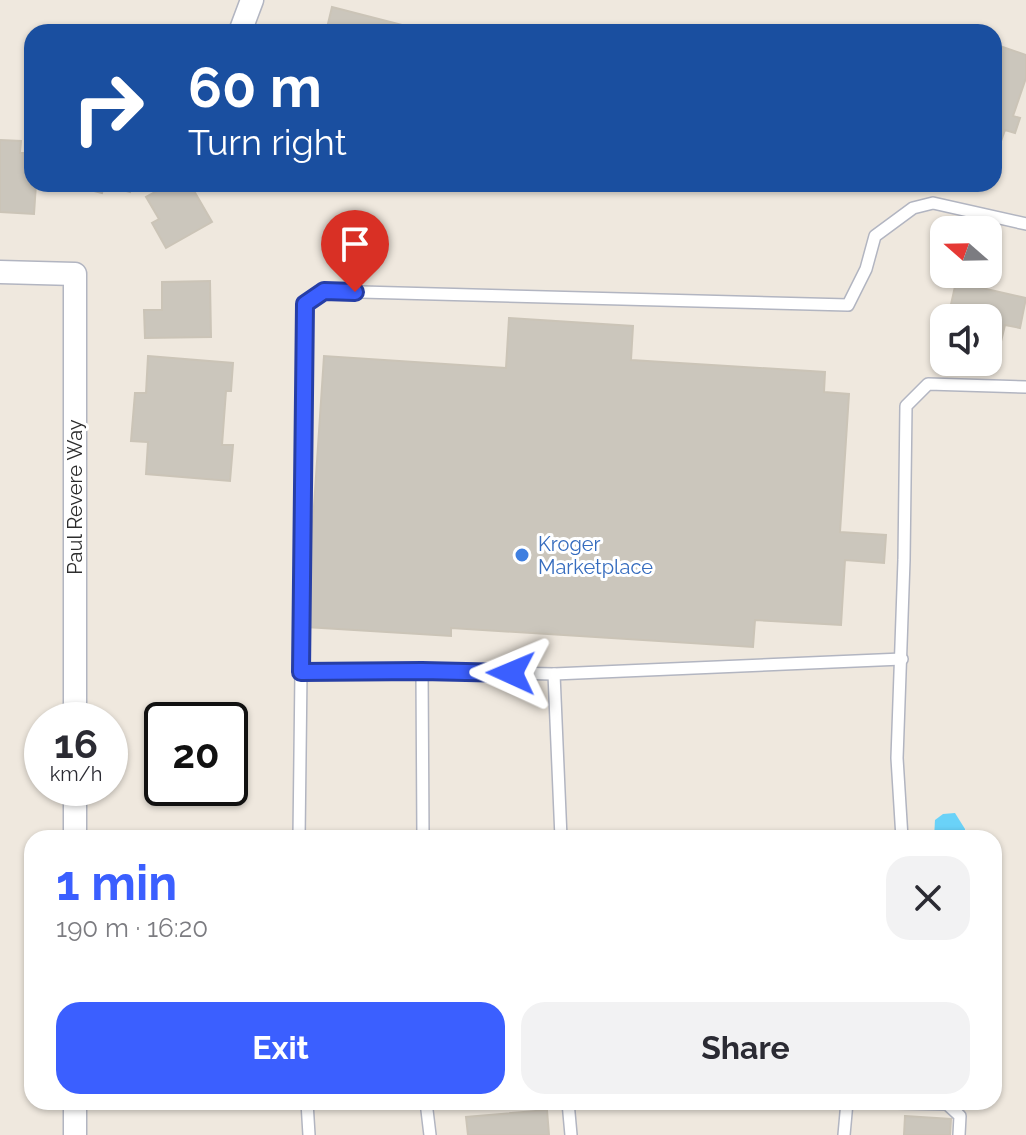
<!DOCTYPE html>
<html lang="en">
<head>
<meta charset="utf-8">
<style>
  :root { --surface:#fff; --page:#f2f2f3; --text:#2b2b33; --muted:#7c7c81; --accent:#3b5fff }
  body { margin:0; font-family:Raleway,sans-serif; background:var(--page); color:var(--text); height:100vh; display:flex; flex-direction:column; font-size:30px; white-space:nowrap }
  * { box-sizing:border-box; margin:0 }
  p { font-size:26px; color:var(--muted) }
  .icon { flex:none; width:44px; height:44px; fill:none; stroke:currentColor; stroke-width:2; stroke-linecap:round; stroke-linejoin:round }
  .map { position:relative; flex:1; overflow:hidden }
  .drawer { position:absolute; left:24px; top:830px; width:978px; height:280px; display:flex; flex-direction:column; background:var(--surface); border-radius:24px; box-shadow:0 2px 6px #0004 }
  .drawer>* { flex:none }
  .hud { position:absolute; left:24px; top:24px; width:978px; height:168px; border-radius:24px; box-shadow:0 2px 6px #0004; background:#1a4fa0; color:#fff; overflow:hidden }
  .needle { width:52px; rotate:290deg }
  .tools { position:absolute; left:930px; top:216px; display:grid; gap:16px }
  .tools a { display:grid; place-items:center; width:72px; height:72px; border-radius:16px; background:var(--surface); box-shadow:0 2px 6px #0004; font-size:40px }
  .speed { position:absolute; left:24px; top:702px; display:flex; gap:16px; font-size:40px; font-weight:700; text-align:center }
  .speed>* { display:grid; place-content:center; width:104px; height:104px; border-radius:50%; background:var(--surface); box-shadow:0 2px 6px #0004; line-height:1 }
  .speed small { font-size:20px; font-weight:400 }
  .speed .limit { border:4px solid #111; border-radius:12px; background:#fff; color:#111 }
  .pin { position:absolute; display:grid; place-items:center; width:68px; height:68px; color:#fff; margin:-82px -34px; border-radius:50% 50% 50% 0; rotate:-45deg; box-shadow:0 0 8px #0007 }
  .pin .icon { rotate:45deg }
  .me { position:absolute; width:88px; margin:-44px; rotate:271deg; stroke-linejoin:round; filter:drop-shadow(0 0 6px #0008) }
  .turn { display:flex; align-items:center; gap:28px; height:168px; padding:0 32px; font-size:36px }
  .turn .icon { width:104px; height:104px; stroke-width:2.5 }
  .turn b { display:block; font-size:56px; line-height:68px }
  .round { display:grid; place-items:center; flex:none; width:84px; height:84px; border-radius:24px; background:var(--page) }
  .head { display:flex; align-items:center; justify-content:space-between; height:136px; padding:0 32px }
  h1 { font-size:48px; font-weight:700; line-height:60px; color:var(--accent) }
  .button { display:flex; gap:16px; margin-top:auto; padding:16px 32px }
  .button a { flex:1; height:92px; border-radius:24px; background:var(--accent); color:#fff; font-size:32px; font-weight:700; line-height:92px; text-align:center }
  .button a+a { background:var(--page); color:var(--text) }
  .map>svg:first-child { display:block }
  .water { fill:#6ad2f8 }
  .building { fill:#cbc6bc; stroke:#cbc4b7; stroke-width:2 }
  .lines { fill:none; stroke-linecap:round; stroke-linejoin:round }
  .lane-casing { stroke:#b2b5c1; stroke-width:14 }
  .street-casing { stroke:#b2b5c1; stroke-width:25 }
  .lane { stroke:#fff; stroke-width:11 }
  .street { stroke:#fff; stroke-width:22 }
  .route-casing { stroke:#263ea6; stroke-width:20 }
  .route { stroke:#3b5fff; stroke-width:14 }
  .shop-dot { fill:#3f7fe0; stroke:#fff; stroke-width:3 }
  .labels { text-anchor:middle; stroke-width:6; stroke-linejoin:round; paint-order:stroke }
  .street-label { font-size:20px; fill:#2d2d2d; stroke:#fff }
  .shop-label { font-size:20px; fill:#366cbe; stroke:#fff; text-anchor:start }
</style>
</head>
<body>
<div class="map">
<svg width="1026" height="1135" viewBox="0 0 1026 1135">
  <rect width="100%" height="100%" fill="#efe8de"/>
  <polygon class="water" points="955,813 965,829 965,838 934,838 935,820 943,814"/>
  <g class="building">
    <polygon points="332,7 402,25 400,32 326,32"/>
    <polygon points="994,44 1026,55 1026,78 1013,116 1020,118 1015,133 1005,130 1000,144 994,142"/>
    <polygon points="0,140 21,141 20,153 32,153 32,184 36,184 34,214 0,212"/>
    <polygon points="74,184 132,184 130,192 104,185 102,193 74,186"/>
    <polygon points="170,184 190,184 212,222 166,248 152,223 159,219 146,197"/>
    <polygon points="210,281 211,337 145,338 144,310 162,310 162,282"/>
    <polygon points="956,282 1026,298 1020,328 1005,325 998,354 988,352 988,318 948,318"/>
    <polygon points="509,318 633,326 631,360 825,372 824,392 849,394 840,532 886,535 884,563 845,560 841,625 755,620 753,647 451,628 451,636 306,627 324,356 506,368"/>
    <polygon points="148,356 233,363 231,391 226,391 222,445 233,445 230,481 146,474 148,442 131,441 135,393 146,393"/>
    <polygon points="547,1110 549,1135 468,1135 466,1117"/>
    <polygon points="905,1116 951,1119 950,1135 904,1135"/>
  </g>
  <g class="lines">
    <defs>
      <g id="lane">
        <polyline points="422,671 423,838"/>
        <polyline points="301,672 305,304 324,291 848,305 866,269 875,236 913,208 933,203 1026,224"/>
        <polyline points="554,674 561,838"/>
        <polyline points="299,838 301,672 422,671 554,674 902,659"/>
        <polyline points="902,838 897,758 904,560 906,406 928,384 1026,387"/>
        <polyline points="307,1102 309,1135"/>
        <polyline points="426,1102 430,1135"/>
        <polyline points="568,1102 571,1135"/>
        <polyline points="844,1135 847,1102 947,1104 960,1116 959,1135"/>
      </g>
      <g id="street">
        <polyline points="240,32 252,0"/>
        <polyline points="0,272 75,274 75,720"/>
        <polyline points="75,838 75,788"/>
        <polyline points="75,1135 75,1102"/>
      </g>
    </defs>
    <use href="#lane" class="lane-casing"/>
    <use href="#street" class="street-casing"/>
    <use href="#lane" class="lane"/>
    <use href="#street" class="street"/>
  </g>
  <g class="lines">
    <defs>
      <polyline id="route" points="355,292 324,291 305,304 301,672 422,671 511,673"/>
    </defs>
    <use href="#route" class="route-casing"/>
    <use href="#route" class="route"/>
  </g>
  <circle class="shop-dot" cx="522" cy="555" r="8"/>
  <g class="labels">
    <g class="street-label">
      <text transform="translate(75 497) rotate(-90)" y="7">Paul Revere Way</text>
    </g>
    <g class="shop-label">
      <text x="538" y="551">Kroger<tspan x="538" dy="23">Marketplace</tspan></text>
    </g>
  </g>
</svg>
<div class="tools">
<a><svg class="needle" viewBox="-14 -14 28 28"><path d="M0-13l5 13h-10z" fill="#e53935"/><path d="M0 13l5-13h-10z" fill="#7c7c81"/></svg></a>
<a><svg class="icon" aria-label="sound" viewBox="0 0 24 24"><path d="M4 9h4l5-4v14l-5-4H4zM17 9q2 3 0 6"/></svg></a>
</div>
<div class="speed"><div>16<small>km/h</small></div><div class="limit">20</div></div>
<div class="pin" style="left:355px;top:292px;background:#d93025"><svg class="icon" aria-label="arrive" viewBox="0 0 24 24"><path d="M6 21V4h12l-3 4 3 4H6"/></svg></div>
<svg class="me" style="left:511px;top:673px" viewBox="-20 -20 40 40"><path d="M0-17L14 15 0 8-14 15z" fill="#3b5fff" stroke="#fff" stroke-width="4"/></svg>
<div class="hud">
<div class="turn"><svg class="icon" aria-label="right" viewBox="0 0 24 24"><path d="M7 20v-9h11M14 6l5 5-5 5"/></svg><div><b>60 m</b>Turn right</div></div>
</div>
<section class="drawer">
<div class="head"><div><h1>1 min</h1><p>190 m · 16:20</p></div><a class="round"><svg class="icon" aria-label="close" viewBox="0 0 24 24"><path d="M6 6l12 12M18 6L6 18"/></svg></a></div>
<div class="button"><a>Exit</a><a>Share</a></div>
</section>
</div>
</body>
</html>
